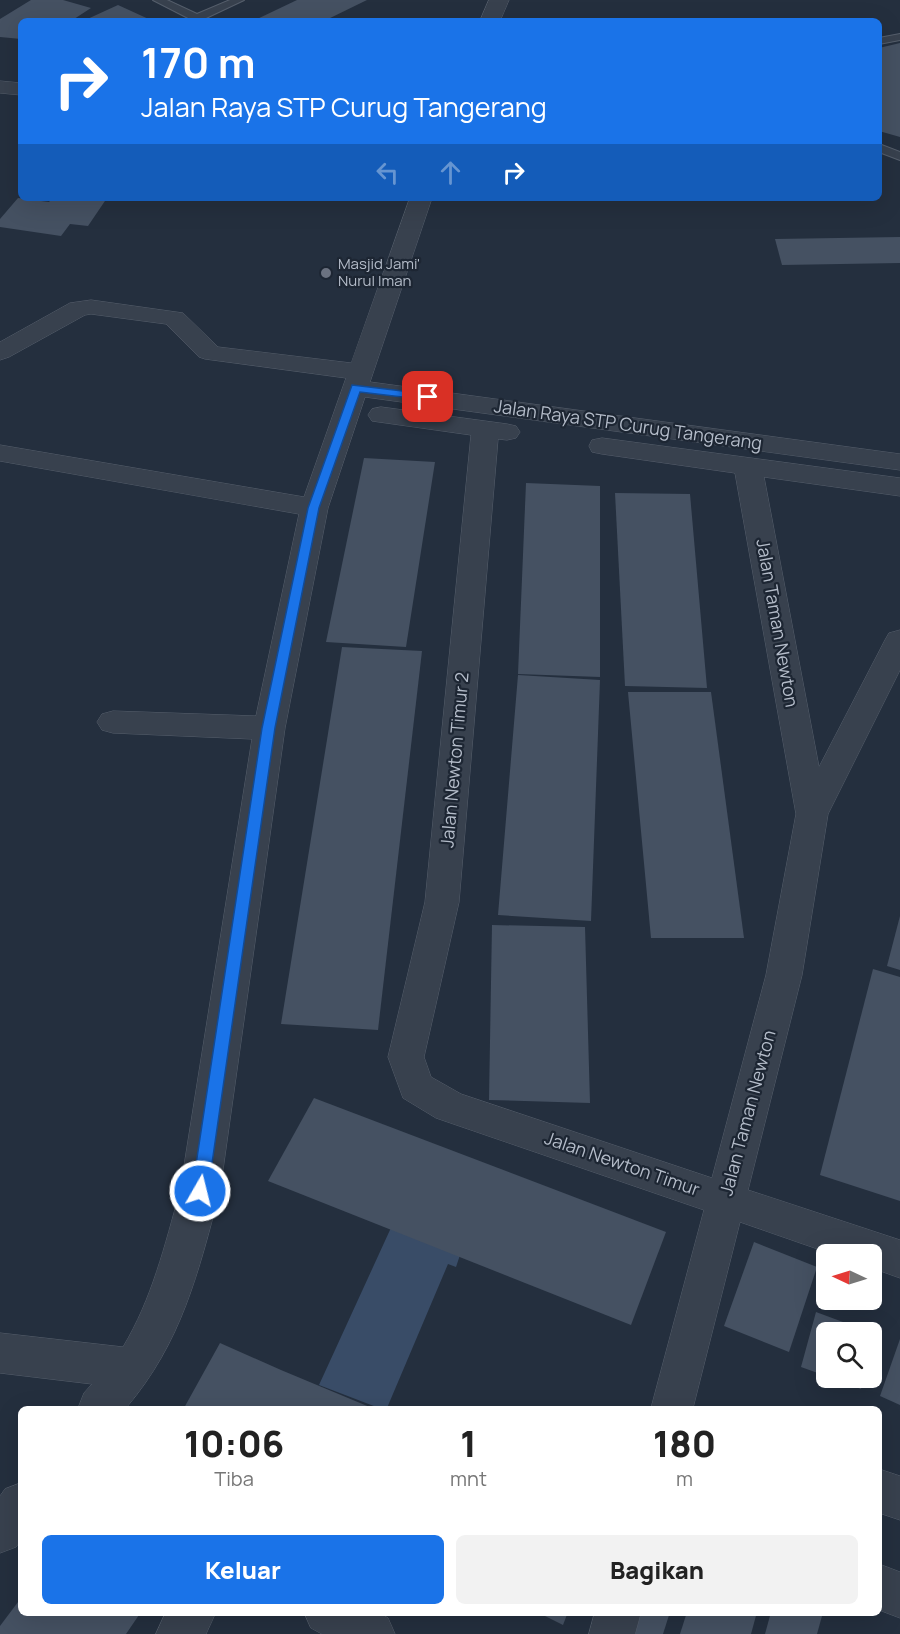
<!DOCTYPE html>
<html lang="id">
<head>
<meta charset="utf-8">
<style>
  :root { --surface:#fff; --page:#f2f2f2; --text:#222; --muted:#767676; --accent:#1a73e8 }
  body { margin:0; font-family:Manrope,sans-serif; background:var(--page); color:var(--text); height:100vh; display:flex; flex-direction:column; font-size:22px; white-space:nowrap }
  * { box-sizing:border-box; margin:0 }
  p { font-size:20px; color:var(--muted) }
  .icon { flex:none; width:33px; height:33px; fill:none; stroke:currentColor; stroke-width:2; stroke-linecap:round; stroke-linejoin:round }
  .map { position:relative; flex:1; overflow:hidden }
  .drawer { position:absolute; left:18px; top:1406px; width:864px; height:210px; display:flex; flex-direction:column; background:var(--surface); border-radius:9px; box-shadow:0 6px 24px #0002 }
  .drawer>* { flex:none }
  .hud { position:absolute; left:18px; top:18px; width:864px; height:183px; border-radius:9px; box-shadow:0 6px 24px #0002; background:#1a73e8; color:#fff; overflow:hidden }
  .needle { width:39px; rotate:274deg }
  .tools { position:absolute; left:816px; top:1244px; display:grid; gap:12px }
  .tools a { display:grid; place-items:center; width:66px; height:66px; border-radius:9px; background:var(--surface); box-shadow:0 6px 24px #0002; font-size:30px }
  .pin { position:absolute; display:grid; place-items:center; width:51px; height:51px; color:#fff; margin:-26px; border-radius:12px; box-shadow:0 3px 9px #0006 }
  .me { position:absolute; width:66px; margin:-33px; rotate:8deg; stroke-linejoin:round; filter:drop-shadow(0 0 4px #0008) }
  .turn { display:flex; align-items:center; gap:21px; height:126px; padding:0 24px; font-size:27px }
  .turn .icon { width:78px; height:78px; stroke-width:2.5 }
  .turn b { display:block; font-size:42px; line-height:51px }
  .lanes { display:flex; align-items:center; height:57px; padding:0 24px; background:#0003; justify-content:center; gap:30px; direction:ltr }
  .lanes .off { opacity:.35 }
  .eta { display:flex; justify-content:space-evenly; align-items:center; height:102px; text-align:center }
  .eta b { font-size:36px; font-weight:800; line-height:42px }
  .cta { display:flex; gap:12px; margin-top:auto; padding:12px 24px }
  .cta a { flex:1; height:69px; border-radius:9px; background:var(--accent); color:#fff; font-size:24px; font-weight:800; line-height:69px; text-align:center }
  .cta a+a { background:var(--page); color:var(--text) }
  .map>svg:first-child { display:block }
  .water { fill:#394c67 }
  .building { fill:#455162 }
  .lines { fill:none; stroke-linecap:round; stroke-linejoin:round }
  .service-casing { stroke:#565f6c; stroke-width:2 }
  .minor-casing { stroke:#565f6c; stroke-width:1 }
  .service { fill:#38414e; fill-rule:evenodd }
  .minor { fill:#38414e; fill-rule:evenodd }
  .route { fill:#1a73e8; stroke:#114b97; stroke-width:1.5 }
  .worship-dot { fill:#6b7280; stroke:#1d2633; stroke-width:2 }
  .labels { text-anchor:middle; stroke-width:4.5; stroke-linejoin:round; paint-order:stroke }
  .far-poi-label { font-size:15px; fill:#b4bcc9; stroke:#1d2633; text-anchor:start }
  .street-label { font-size:18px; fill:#b4bcc9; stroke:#1d2633 }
</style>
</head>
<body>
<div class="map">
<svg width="900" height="1634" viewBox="0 0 900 1634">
  <rect width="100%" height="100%" fill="#242f3e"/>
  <polygon class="water" points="417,1171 460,1255 456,1267 448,1264 387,1408 379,1408 319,1385"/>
  <g class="building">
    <polygon points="31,0 63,0 91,8 71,21 21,21 21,39 0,37 0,19"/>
    <polygon points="297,0 367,0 324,21 253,21"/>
    <polygon points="118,5 153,21 83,21"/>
    <polygon points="900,43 900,137 879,131 879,48"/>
    <polygon points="18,198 49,202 52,198 107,198 88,226 70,224 61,236 0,227 0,219"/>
    <polygon points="900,237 900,263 782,265 775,239"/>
    <polygon points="364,458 435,462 406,647 326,642"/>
    <polygon points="526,483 600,486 600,677 518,674"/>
    <polygon points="615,493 690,494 707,688 625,686"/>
    <polygon points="342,647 422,651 378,1030 281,1024"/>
    <polygon points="518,675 600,680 591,921 498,915"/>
    <polygon points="628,692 711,692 744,938 651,938"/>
    <polygon points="900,916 900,970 887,966"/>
    <polygon points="492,925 585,927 590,1103 489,1100"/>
    <polygon points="873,969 900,977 900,1201 820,1175"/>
    <polygon points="314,1098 666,1232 631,1325 268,1181"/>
    <polygon points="754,1242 817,1267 789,1352 724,1326"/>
    <polygon points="816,1312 870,1332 826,1332 826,1376 801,1367"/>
    <polygon points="900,1339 900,1405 880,1396"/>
    <polygon points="220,1343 281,1370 372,1408 184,1408"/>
    <polygon points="829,1377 864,1377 861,1389"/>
    <polygon points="21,1598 21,1612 141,1612 126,1634 0,1634 0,1626"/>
    <polygon points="537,1612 568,1612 563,1625"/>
    <polygon points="620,1612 670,1612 663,1634 636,1634 615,1625"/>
    <polygon points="687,1612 757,1612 751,1634 680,1634"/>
    <polygon points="771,1612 813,1612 822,1616 817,1634 765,1634"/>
  </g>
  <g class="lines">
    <defs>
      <g id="service">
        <polygon points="153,0 167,0 197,14 230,0 244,0 206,18 208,21 194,21"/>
        <polygon points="900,34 900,40 879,44 879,38"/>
        <polygon points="879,144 900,152 900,160 879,152"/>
      </g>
      <g id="minor">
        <polygon points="489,0 509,0 500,21 480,21"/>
        <polygon points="0,81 21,83 21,95 0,93"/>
        <path d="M410,198H432L370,382L900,454V470L365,397L328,508L285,728L220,1191C198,1273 182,1342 126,1408H78L84,1393L92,1384L0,1373V1333L123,1347C152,1299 165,1245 180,1191L252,739L113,733L102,730L97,722L102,714L113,711L256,716L299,514L0,461V445L304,497L346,378L205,359L199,357L166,324L91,314L85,315L9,357L0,360V342L70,303L91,300L183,313L218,347L351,363Z"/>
        <polygon points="381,407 507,424 516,426 520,432 516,438 507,440 498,439 459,902 424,1057 431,1077 461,1094 712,1178 766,975 796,814 735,473 602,454 592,452 589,446 592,440 602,438 900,478 900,496 764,477 819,767 885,640 889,633 900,630 900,670 828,814 802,975 748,1190 900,1240 900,1278 872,1268 872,1254 832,1254 740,1222 693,1408 651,1408 704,1210 436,1118 403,1098 388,1057 425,902 471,435 372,421 368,415 372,409"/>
        <polygon points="879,1469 900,1476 900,1520 879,1513"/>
        <polygon points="21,1483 21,1540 16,1547 0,1553 0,1496 5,1489"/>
        <polygon points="879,1564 900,1572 900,1618 879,1610"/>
        <polygon points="166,1612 216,1612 206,1634 156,1634"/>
        <polygon points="304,1612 378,1612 388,1618 395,1634 322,1634 311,1628"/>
        <polygon points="595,1612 641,1612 635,1634 589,1634"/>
      </g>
    </defs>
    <use href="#service" class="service-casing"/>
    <use href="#minor" class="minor-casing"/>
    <use href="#service" class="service"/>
    <use href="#minor" class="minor"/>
  </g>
  <polygon class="route" points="352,385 428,394 433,397 428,400 360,392 319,508 275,728 208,1191 206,1196 200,1198 194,1196 192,1191 262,728 308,508"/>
  <circle class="worship-dot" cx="326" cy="273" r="6"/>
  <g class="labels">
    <g class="far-poi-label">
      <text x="338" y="269">Masjid Jami'<tspan x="338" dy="17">Nurul Iman</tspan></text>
    </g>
    <g class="street-label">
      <text transform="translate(628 425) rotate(8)" y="6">Jalan Raya STP Curug Tangerang</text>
      <text transform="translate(777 623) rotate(80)" y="6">Jalan Taman Newton</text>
      <text transform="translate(455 760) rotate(-85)" y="6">Jalan Newton Timur 2</text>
      <text transform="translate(748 1113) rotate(-75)" y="6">Jalan Taman Newton</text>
      <text transform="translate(622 1164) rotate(19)" y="6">Jalan Newton Timur</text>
    </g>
  </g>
</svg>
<div class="tools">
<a><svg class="needle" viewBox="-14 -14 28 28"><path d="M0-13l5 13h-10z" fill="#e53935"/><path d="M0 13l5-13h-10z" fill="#767676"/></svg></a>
<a><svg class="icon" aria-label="search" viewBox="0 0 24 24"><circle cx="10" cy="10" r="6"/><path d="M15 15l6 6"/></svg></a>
</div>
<div class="pin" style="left:428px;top:397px;background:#d93025"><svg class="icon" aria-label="arrive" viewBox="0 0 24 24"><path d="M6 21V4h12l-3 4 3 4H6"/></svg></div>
<svg class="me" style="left:200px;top:1191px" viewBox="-20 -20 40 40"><circle r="17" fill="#1a73e8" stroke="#fff" stroke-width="3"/><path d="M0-11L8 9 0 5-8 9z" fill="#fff"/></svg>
<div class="hud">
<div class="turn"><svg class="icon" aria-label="right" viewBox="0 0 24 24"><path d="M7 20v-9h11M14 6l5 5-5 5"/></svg><div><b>170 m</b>Jalan Raya STP Curug Tangerang</div></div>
<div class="lanes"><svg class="icon off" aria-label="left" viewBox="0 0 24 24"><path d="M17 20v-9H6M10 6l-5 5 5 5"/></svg><svg class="icon off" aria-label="ahead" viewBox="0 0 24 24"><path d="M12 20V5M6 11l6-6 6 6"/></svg><svg class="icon" aria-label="right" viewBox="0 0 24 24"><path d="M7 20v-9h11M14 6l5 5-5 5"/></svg></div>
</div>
<section class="drawer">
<div class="eta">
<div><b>10:06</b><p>Tiba</p></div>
<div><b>1</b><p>mnt</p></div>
<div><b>180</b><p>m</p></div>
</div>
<div class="cta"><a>Keluar</a><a>Bagikan</a></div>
</section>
</div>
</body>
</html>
